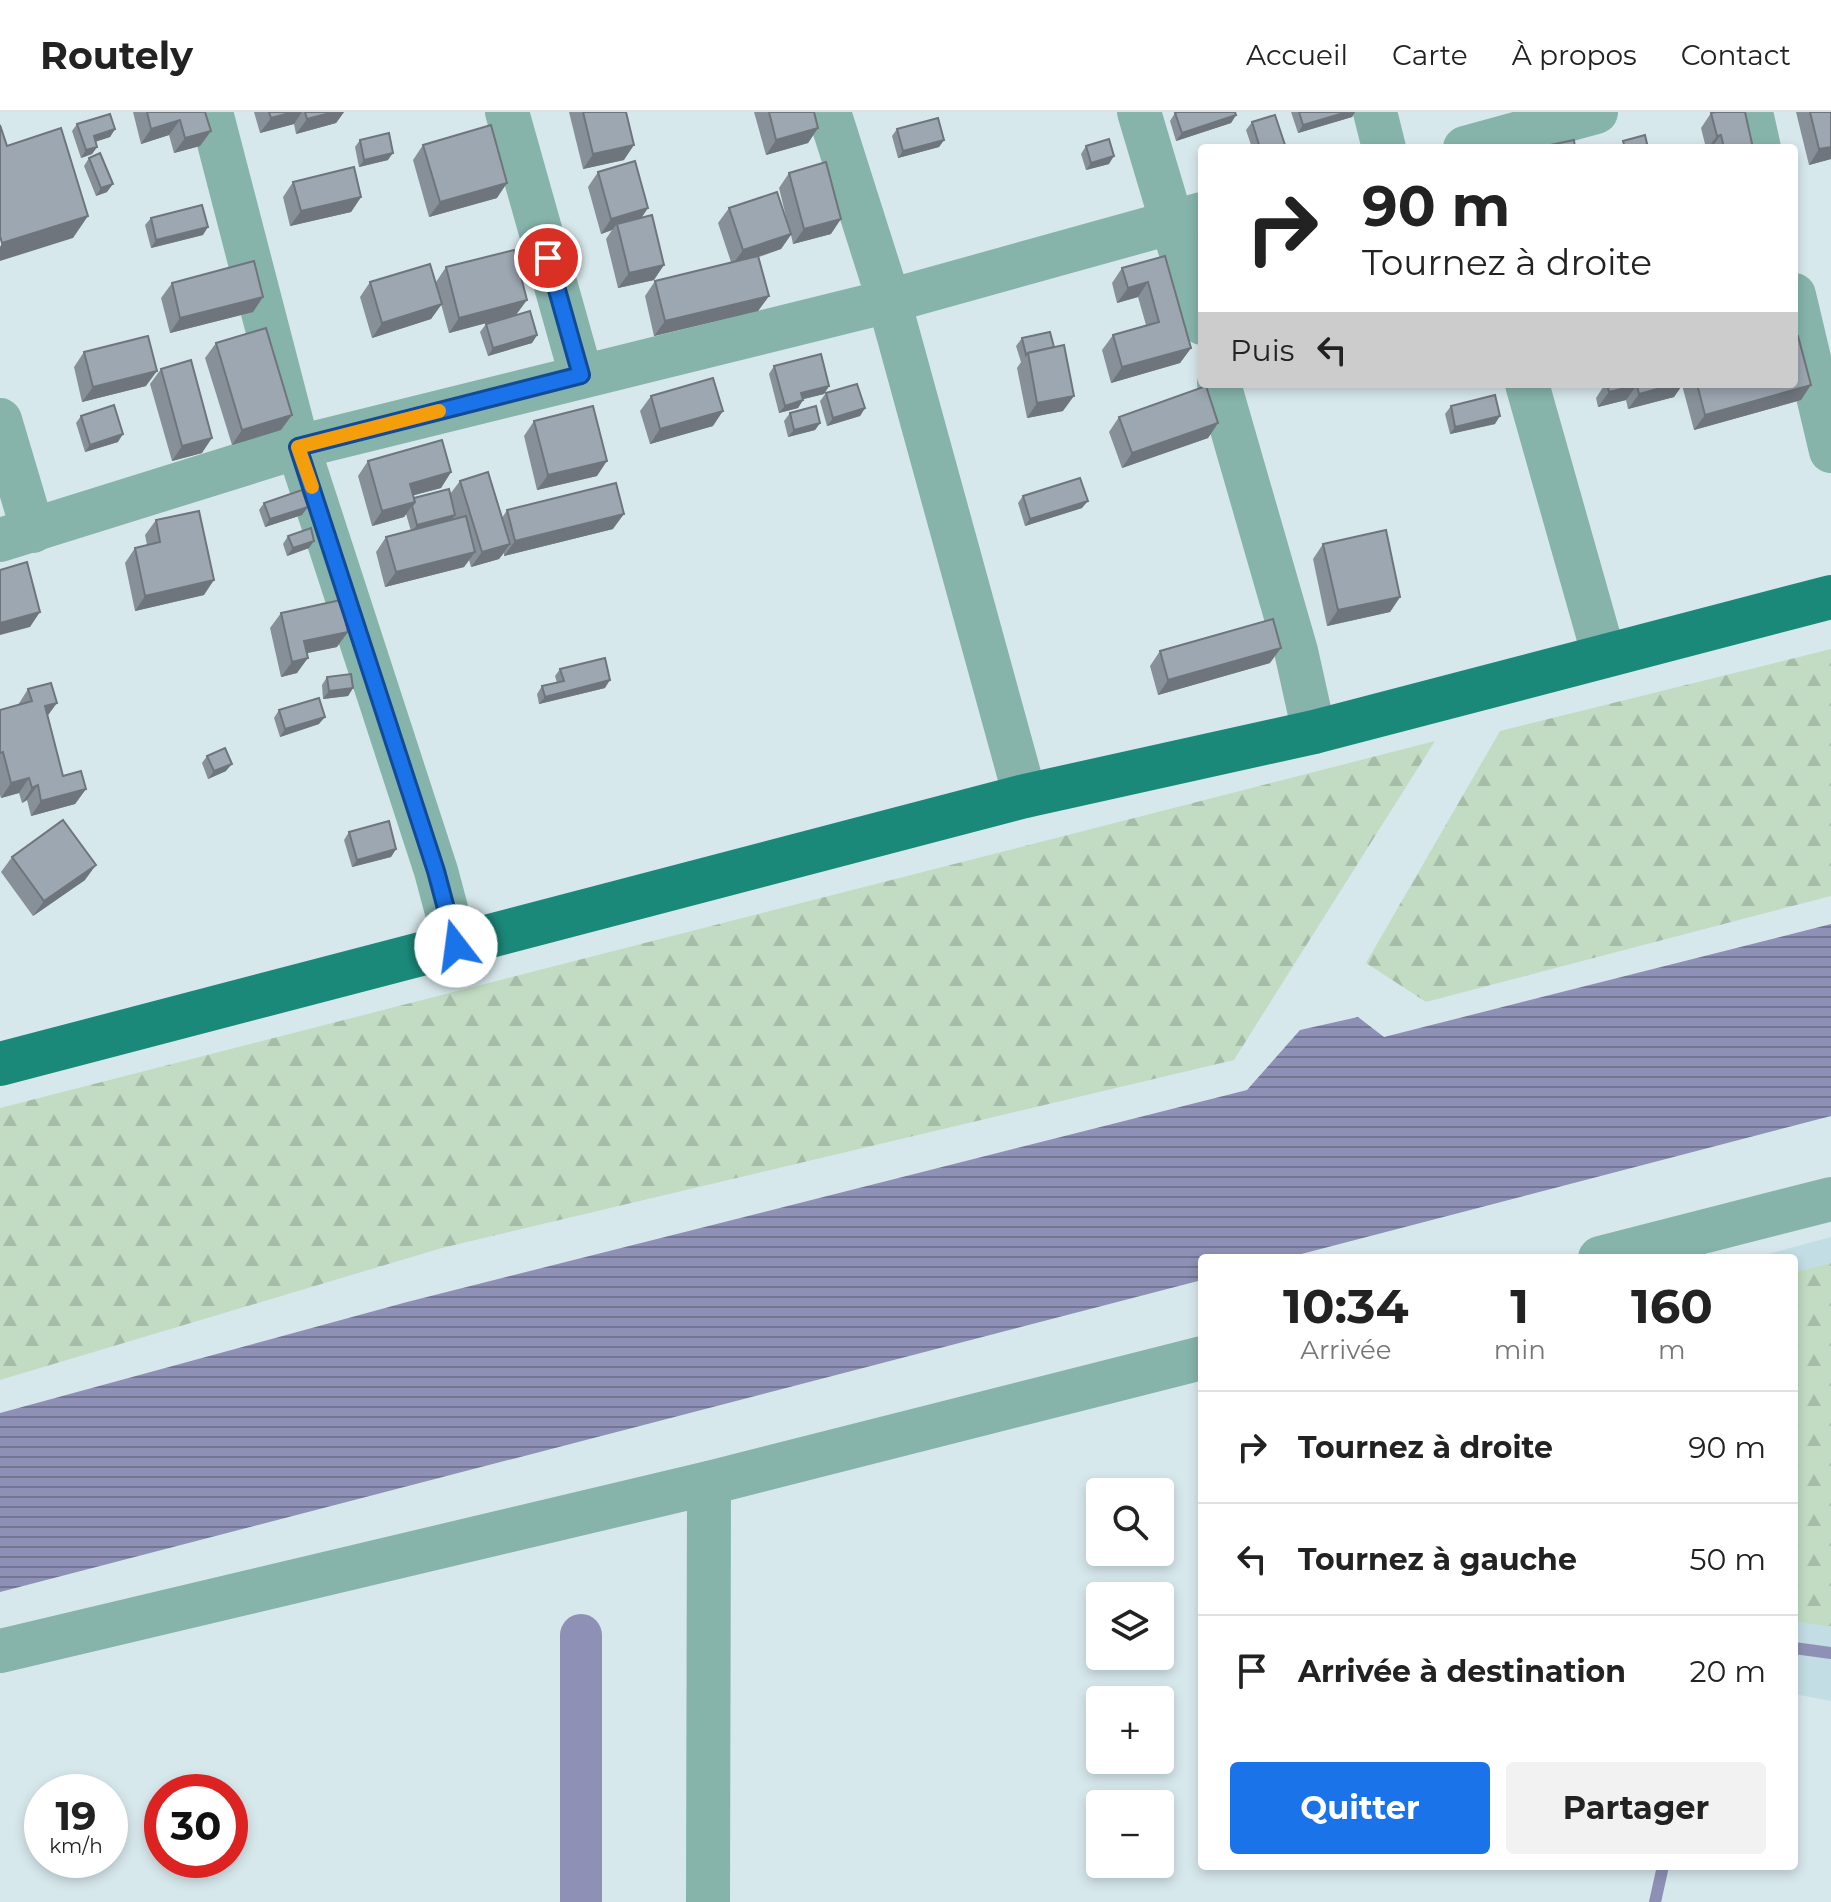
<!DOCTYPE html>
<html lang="fr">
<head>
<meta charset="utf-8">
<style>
  :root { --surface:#fff; --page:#f2f2f2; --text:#222; --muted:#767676; --line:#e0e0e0; --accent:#1a73e8 }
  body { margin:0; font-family:Montserrat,sans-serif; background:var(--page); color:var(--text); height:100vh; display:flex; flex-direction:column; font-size:30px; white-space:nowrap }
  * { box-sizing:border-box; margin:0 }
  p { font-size:26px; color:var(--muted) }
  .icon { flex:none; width:44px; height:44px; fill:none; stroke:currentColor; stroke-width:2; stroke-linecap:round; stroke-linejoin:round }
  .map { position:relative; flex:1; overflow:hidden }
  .details { position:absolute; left:1198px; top:1142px; width:600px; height:616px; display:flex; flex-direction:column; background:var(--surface); border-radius:8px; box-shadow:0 4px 12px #0003 }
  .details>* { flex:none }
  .hud { position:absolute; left:1198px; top:32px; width:600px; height:244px; border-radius:8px; box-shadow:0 4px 12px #0003; background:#fff; color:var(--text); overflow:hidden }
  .buttons { position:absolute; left:1086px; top:1366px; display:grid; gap:16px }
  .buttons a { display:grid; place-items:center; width:88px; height:88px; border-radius:8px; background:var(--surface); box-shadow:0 4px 12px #0003; font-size:40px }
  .speed { position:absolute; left:24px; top:1662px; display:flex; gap:16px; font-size:40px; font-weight:700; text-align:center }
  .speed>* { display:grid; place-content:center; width:104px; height:104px; border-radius:50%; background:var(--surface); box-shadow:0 4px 12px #0003; line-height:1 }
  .speed small { font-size:20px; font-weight:400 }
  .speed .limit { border:12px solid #d22; background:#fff; color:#111 }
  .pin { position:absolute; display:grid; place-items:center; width:68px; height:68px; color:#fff; margin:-34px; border:4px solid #fff; border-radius:50%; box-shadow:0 2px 8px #0007 }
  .me { position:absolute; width:88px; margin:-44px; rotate:345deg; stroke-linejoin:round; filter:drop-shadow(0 0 6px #0008) }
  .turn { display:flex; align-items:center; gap:28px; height:168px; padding:0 32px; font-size:36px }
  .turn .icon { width:104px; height:104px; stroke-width:2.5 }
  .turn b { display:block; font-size:56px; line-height:68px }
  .then { display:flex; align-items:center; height:76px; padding:0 32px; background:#0003; gap:16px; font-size:30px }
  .eta { display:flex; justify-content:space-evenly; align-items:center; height:136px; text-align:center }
  .eta b { font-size:48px; font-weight:700; line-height:56px }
  .action { display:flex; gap:16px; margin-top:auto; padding:16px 32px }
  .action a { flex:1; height:92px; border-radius:8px; background:var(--accent); color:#fff; font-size:32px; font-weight:700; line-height:92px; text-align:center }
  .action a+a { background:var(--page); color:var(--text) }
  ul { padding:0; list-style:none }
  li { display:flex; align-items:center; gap:24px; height:112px; padding:0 32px; border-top:2px solid var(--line) }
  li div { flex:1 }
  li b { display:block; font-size:30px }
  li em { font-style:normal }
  header { display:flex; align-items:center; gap:48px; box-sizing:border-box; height:112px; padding:0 40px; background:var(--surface); border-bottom:2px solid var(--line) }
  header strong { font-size:38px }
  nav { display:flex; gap:44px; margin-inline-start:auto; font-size:28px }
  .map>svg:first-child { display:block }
  .built { fill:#c3dde4 }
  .forest { fill:url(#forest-firs) }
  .water { fill:url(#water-rules) }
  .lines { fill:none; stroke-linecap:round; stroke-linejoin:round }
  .stream { stroke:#8e91b5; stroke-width:12 }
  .canal { stroke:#8e91b5; stroke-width:42 }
  .minor { stroke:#86b4ab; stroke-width:44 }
  .major { stroke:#1a897a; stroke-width:44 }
  .wall { fill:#879098 }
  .shaded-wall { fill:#6e757c }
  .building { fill:#9da7b1; stroke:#6e757c; stroke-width:2 }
  .route-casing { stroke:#114b97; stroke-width:20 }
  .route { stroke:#1a73e8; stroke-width:14 }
  .slow { stroke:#f59e0b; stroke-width:14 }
</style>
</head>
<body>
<header>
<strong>Routely</strong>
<nav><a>Accueil</a><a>Carte</a><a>À propos</a><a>Contact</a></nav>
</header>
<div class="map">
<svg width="1831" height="1790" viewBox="0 0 1831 1790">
  <defs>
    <pattern id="forest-firs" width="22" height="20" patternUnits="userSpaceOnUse" patternTransform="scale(2)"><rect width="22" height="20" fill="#c1dcc3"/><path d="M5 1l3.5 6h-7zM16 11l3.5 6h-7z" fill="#a5bda8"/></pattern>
    <pattern id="water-rules" width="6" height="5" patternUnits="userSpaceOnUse" patternTransform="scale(2)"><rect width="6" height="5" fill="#8e91b5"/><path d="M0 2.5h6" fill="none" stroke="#737693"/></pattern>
  </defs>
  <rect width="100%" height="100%" fill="#d7e8ec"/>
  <polygon class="built" points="1831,1125 1831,1589 1794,1582 1794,1146 1753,1146"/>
  <g class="forest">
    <polygon points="1831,537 1831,784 1426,890 1366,851 1500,619"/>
    <polygon points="1435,629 1234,948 442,1136 0,1268 0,996"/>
    <polygon points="1831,1151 1831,1515 1794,1509 1794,1161"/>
  </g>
  <polygon class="water" points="1831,812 1831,1004 1286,1146 1202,1146 1202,1168 0,1480 0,1301 407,1190 1247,978 1300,918 1358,905 1384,925"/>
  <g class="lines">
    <g class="stream">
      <polyline points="1794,1536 1831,1541"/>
      <polyline points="1655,1790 1663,1754"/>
    </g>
    <polyline class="canal" points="581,1523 581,1790"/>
    <g class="minor">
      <polyline points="211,0 298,335 436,759 456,834"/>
      <polyline points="507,0 581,263"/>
      <polyline points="829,0 889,189 1025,684"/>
      <polyline points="1139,0 1202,211"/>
      <polyline points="1375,0 1384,36"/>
      <polyline points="1751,0 1759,36"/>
      <polyline points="1465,36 1596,0"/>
      <polyline points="1794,183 1831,339"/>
      <polyline points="1219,272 1296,539 1314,620"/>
      <polyline points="1527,272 1604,544"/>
      <polyline points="0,308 33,419"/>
      <polyline points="0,428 298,335 889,189 1202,102"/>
      <polyline points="1600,1146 1831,1087"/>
      <polyline points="0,1539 709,1371 1202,1246"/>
      <polyline points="708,1790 709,1371"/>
    </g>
    <polyline class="major" points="0,952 1025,684 1314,620 1831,485"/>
  </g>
  <g class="wall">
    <polygon points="133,0 205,0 211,19 200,34 174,41 169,23 141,32"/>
    <polygon points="254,0 344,0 336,11 296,22 294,12 260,21"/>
    <polygon points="569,0 626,0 624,48 583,57"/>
    <polygon points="754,0 814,0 818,16 808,31 766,43"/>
    <polygon points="1291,0 1355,0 1352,5 1298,21"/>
    <polygon points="1796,0 1831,0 1831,47 1809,53"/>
    <polygon points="1175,1 1236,3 1231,11 1176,29 1170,9"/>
    <polygon points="1711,1 1753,36 1706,36 1701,16"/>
    <polygon points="1252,10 1286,36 1252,36 1246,18"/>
    <polygon points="77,12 115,17 110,25 96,29 97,35 92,42 81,46 72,19"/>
    <polygon points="897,17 944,28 939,35 898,46 892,24"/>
    <polygon points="360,28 388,48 359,55 355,35"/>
    <polygon points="423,33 497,86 429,105 413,48"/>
    <polygon points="1086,34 1109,52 1086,58 1081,42"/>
    <polygon points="89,46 107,80 96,84 84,54"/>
    <polygon points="598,60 642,106 654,168 618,176 606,127 612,118 601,122 588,75"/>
    <polygon points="789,61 831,122 793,132 791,123 781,137 759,145 769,184 758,199 654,224 645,184 655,169 731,150 718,111 729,96 788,113 779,76"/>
    <polygon points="293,70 361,85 351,100 290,114 283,85"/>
    <polygon points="151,106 203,123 151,136 145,113"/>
    <polygon points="1165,144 1191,236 1180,251 1111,271 1102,238 1113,223 1146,213 1138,185 1117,191 1112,171 1122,156"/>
    <polygon points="446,155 516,203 537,223 532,231 488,244 480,220 486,212 502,207 449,221 441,192 431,207 372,226 360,185 370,170 436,170"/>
    <polygon points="172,171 263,185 253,200 170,221 161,186"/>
    <polygon points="1022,226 1063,299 1027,306 1017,256 1021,250 1016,234"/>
    <polygon points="216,231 281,318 232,333 205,246"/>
    <polygon points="84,240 146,274 82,290 74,255"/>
    <polygon points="774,254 829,274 824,282 803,287 803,288 798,296 779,301 769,262"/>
    <polygon points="161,257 202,341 172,349 150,272"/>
    <polygon points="1605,272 1794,272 1801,288 1694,318 1682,273 1674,285 1628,297 1626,288 1598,295 1596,286"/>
    <polygon points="826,281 865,296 860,304 827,314 820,289"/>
    <polygon points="651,284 713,314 650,332 640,299"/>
    <polygon points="1451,294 1495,312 1450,322 1445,302"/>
    <polygon points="790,301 820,311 815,318 788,325 784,309"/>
    <polygon points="81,304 118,330 85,340 76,311"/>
    <polygon points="1119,305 1218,311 1208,326 1122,356 1109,320"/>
    <polygon points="534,309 597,364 537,378 524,324"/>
    <polygon points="368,349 451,360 441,376 413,383 414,386 450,382 460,369 502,406 507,398 613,417 504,444 504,441 499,447 471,455 469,448 464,455 385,475 376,440 386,425 411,419 406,402 404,405 372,414 358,364"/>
    <polygon points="1023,384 1082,396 1025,414 1018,391"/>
    <polygon points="264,391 302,403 265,415 259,398"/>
    <polygon points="156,408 204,483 135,499 125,451 135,436 147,433 145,423"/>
    <polygon points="288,424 309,436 287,444 283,432"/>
    <polygon points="1323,432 1400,485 1390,500 1327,514 1313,447"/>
    <polygon points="281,501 337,535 307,541 297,561 281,565 270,516"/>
    <polygon points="1160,539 1270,551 1158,583 1150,554"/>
    <polygon points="560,557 605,576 539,592 537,582 542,574 557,571 555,564"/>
    <polygon points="327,565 353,576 348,584 323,587 322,573"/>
    <polygon points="28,577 48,604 63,664 86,677 75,692 31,704 27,688 22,691 19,681 1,686 0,683 0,598 18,593"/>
    <polygon points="279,598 319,612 280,625 274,606"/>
    <polygon points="207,644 226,659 208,667 202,651"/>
    <polygon points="349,720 396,737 391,745 352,755 344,728"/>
    <polygon points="12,745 85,768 33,804 1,760"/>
  </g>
  <g class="shaded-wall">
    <polygon points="293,0 302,0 294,12 260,21 271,6"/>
    <polygon points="334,0 344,0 336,11 296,22 307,7"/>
    <polygon points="1347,0 1355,0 1352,5 1298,21 1303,13"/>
    <polygon points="1236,3 1231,11 1176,29 1182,21"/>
    <polygon points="180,8 169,23 141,32 151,17"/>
    <polygon points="818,16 808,31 766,43 776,28"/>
    <polygon points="115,17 110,25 89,32 94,24"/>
    <polygon points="211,19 200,34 174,41 185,26"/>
    <polygon points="1721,23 1711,36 1708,36 1717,24"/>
    <polygon points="944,28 939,35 898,46 903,39"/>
    <polygon points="634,33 624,48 583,57 593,42"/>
    <polygon points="97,35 92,42 81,46 86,38"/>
    <polygon points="1831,35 1831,47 1809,53 1819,37"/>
    <polygon points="393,41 388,48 359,55 364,48"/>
    <polygon points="1114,44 1109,52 1086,58 1091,51"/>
    <polygon points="507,71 497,86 429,105 440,90"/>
    <polygon points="113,72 107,80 96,84 101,76"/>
    <polygon points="361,85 351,100 290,114 301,99"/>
    <polygon points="648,96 638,111 617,112 612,118 601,122 611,107"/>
    <polygon points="88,104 73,126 0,149 0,135 2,131"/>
    <polygon points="841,107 831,122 793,132 804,117"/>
    <polygon points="208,115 203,123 151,136 156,128"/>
    <polygon points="791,122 781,137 732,153 743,138"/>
    <polygon points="664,153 654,168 618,176 629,161"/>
    <polygon points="1148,170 1138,185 1117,191 1128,176"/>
    <polygon points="769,184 758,199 654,224 665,209"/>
    <polygon points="263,185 253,200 170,221 180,206"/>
    <polygon points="527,188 516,203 449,221 459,206"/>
    <polygon points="442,192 431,207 372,226 382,211"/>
    <polygon points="537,223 532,231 488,244 493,236"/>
    <polygon points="1191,236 1180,251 1111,271 1122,255"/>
    <polygon points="157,259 146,274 82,290 93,275"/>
    <polygon points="1676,272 1683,272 1674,285 1628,297 1639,282"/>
    <polygon points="1637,273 1626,288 1598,295 1609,280"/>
    <polygon points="1811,273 1801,288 1694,318 1705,303"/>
    <polygon points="829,274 824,282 796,289 801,281"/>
    <polygon points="1074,284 1063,299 1027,306 1037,291"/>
    <polygon points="803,288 798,296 779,301 785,294"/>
    <polygon points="865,296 860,304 827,314 833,306"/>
    <polygon points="723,299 713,314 650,332 660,317"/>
    <polygon points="292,303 281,318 232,333 242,318"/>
    <polygon points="1500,304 1495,312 1450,322 1455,315"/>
    <polygon points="820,311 815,318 788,325 794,318"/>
    <polygon points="1218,311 1208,326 1122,356 1132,341"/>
    <polygon points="123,322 118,330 85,340 90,333"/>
    <polygon points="212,326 202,341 172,349 182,334"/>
    <polygon points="607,349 597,364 537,378 548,363"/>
    <polygon points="451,360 441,376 400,387 410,372"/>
    <polygon points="1088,389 1082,396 1025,414 1030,407"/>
    <polygon points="415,390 404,405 372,414 382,399"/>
    <polygon points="308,395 302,403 265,415 270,407"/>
    <polygon points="624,402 613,417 504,444 515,429"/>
    <polygon points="455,403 450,411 411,421 417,413"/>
    <polygon points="314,429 309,436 287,444 293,436"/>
    <polygon points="510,432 499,447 471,455 482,440"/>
    <polygon points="475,440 464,455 385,475 396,460"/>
    <polygon points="214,468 204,483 135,499 145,484"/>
    <polygon points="1400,485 1390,500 1327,514 1338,498"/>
    <polygon points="40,500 30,515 0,523 0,511"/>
    <polygon points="348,520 337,535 293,544 304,529"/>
    <polygon points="1281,536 1270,551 1158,583 1168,568"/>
    <polygon points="308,546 297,561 281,565 292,550"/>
    <polygon points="610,568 605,576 539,592 545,585"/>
    <polygon points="353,576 348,584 323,587 329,579"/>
    <polygon points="57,591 46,606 45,594"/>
    <polygon points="325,605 319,612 280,625 285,617"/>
    <polygon points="232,652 226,659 208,667 214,659"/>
    <polygon points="29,666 19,681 1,686 11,671"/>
    <polygon points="38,673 27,688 22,691 32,676"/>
    <polygon points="86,677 75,692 31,704 41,689"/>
    <polygon points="396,737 391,745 352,755 357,748"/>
    <polygon points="96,753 85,768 33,804 44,789"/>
  </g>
  <g class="building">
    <polygon points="147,0 205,0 211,19 185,26 180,8 151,17"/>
    <polygon points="269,0 293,0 271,6"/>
    <polygon points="305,0 334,0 307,7"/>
    <polygon points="583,0 626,0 634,33 593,42"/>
    <polygon points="769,0 814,0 818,16 776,28"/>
    <polygon points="1178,0 1235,0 1236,3 1182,21 1175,1"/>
    <polygon points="1299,0 1347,0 1303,13"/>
    <polygon points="1716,0 1745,0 1753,36 1724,36 1721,23 1717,24 1711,1"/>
    <polygon points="1810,0 1831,0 1831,35 1819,37"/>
    <polygon points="110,2 115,17 94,24 97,35 86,38 77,12"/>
    <polygon points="1275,3 1286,36 1260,36 1252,10"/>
    <polygon points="938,6 944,28 903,39 897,17"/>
    <polygon points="0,13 7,34 61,16 88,104 2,131 0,124"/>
    <polygon points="491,13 507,71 440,90 423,33"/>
    <polygon points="389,21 393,41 364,48 360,28"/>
    <polygon points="1645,23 1648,36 1625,36 1623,29"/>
    <polygon points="1109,27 1114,44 1091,51 1086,34"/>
    <polygon points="1574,28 1575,36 1536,36"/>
    <polygon points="100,41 113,72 101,76 89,46"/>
    <polygon points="635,49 648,96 611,107 598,60"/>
    <polygon points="826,50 841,107 804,117 789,61"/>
    <polygon points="354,55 361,85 301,99 293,70"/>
    <polygon points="777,80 791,122 743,138 729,96"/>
    <polygon points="202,93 208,115 156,128 151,106"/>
    <polygon points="652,103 664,153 629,161 617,112"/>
    <polygon points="514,138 527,188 459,206 446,155"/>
    <polygon points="758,144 769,184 665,209 655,169"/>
    <polygon points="1165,144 1191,236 1122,255 1113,223 1159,210 1148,170 1128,176 1122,156"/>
    <polygon points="254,149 263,185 180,206 172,171"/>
    <polygon points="430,152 442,192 382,211 370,170"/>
    <polygon points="530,199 537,223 493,236 486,212"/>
    <polygon points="266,216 292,303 242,318 216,231"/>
    <polygon points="1050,220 1054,235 1028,241 1026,243 1022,226"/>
    <polygon points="148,224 157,259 93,275 84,240"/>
    <polygon points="1798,224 1811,273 1705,303 1697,272 1794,272 1794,225"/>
    <polygon points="1064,233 1074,284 1037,291 1028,241"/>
    <polygon points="821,242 829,274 801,281 803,288 785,294 774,254"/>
    <polygon points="191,248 212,326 182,334 161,257"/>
    <polygon points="713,266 723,299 660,317 651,284"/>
    <polygon points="857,272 865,296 833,306 826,281"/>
    <polygon points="1607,272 1676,272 1639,282 1637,273 1609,280"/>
    <polygon points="1206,274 1218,311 1132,341 1119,305"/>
    <polygon points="1495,283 1500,304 1455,315 1451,294"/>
    <polygon points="114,293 123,322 90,333 81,304"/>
    <polygon points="593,294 607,349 548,363 534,309"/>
    <polygon points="816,294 820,311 794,318 790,301"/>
    <polygon points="442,328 451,360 410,372 415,390 382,399 368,349"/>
    <polygon points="488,360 510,432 482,440 460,369"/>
    <polygon points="1080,366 1088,389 1030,407 1023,384"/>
    <polygon points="616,371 624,402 515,429 507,398"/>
    <polygon points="449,377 455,403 417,413 412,394 415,390 414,386"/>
    <polygon points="302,378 308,395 270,407 264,391"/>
    <polygon points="199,399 214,468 145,484 135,436 160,430 156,408"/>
    <polygon points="466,404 475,440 396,460 386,425"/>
    <polygon points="311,416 314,429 293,436 288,424"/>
    <polygon points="1386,418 1400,485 1338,498 1323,432"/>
    <polygon points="27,450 40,500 0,511 0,458"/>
    <polygon points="341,488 348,520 304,529 308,546 292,550 281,501"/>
    <polygon points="1273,507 1281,536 1168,568 1160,539"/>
    <polygon points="605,546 610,568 545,585 542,574 564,569 560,557"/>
    <polygon points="351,562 353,576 329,579 327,565"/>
    <polygon points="51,571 57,591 45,594 63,664 81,659 86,677 41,689 38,673 32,676 29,666 11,671 3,640 0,641 0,598 32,589 28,577"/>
    <polygon points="319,586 325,605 285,617 279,598"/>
    <polygon points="225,636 232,652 214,659 207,644"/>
    <polygon points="63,708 96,753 44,789 12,745"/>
    <polygon points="389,709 396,737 357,748 349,720"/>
  </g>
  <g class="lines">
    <defs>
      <polyline id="route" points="456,834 436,759 298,335 581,263 548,146"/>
    </defs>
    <use href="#route" class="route-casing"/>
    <use href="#route" class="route"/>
    <polyline class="slow" points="312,375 298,335 439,299"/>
  </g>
</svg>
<div class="buttons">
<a><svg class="icon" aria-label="search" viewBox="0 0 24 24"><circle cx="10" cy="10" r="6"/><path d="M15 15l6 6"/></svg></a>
<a><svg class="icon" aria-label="layers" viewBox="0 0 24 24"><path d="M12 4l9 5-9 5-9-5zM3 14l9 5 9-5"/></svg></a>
<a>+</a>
<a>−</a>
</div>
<div class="speed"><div>19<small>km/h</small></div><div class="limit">30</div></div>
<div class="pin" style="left:548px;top:146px;background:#d93025"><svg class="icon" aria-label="arrive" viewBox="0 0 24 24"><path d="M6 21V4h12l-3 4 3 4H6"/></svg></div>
<svg class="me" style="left:456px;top:834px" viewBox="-20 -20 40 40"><circle r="19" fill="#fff"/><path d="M0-13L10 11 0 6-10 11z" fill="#1a73e8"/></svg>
<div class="hud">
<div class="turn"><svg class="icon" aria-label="right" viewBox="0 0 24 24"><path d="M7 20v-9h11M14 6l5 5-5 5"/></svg><div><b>90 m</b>Tournez à droite</div></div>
<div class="then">Puis<svg class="icon" aria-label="left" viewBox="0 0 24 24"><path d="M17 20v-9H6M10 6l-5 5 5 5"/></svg></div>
</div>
<section class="details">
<div class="eta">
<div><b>10:34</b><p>Arrivée</p></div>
<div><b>1</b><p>min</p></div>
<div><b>160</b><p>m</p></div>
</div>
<ul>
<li><svg class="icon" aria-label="right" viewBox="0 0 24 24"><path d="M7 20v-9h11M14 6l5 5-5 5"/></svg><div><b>Tournez à droite</b></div><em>90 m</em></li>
<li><svg class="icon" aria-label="left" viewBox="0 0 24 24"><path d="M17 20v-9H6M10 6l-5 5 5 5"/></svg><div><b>Tournez à gauche</b></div><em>50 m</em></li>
<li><svg class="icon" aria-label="arrive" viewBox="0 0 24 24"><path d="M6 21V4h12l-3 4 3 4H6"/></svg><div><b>Arrivée à destination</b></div><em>20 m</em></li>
</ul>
<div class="action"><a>Quitter</a><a>Partager</a></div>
</section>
</div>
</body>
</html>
